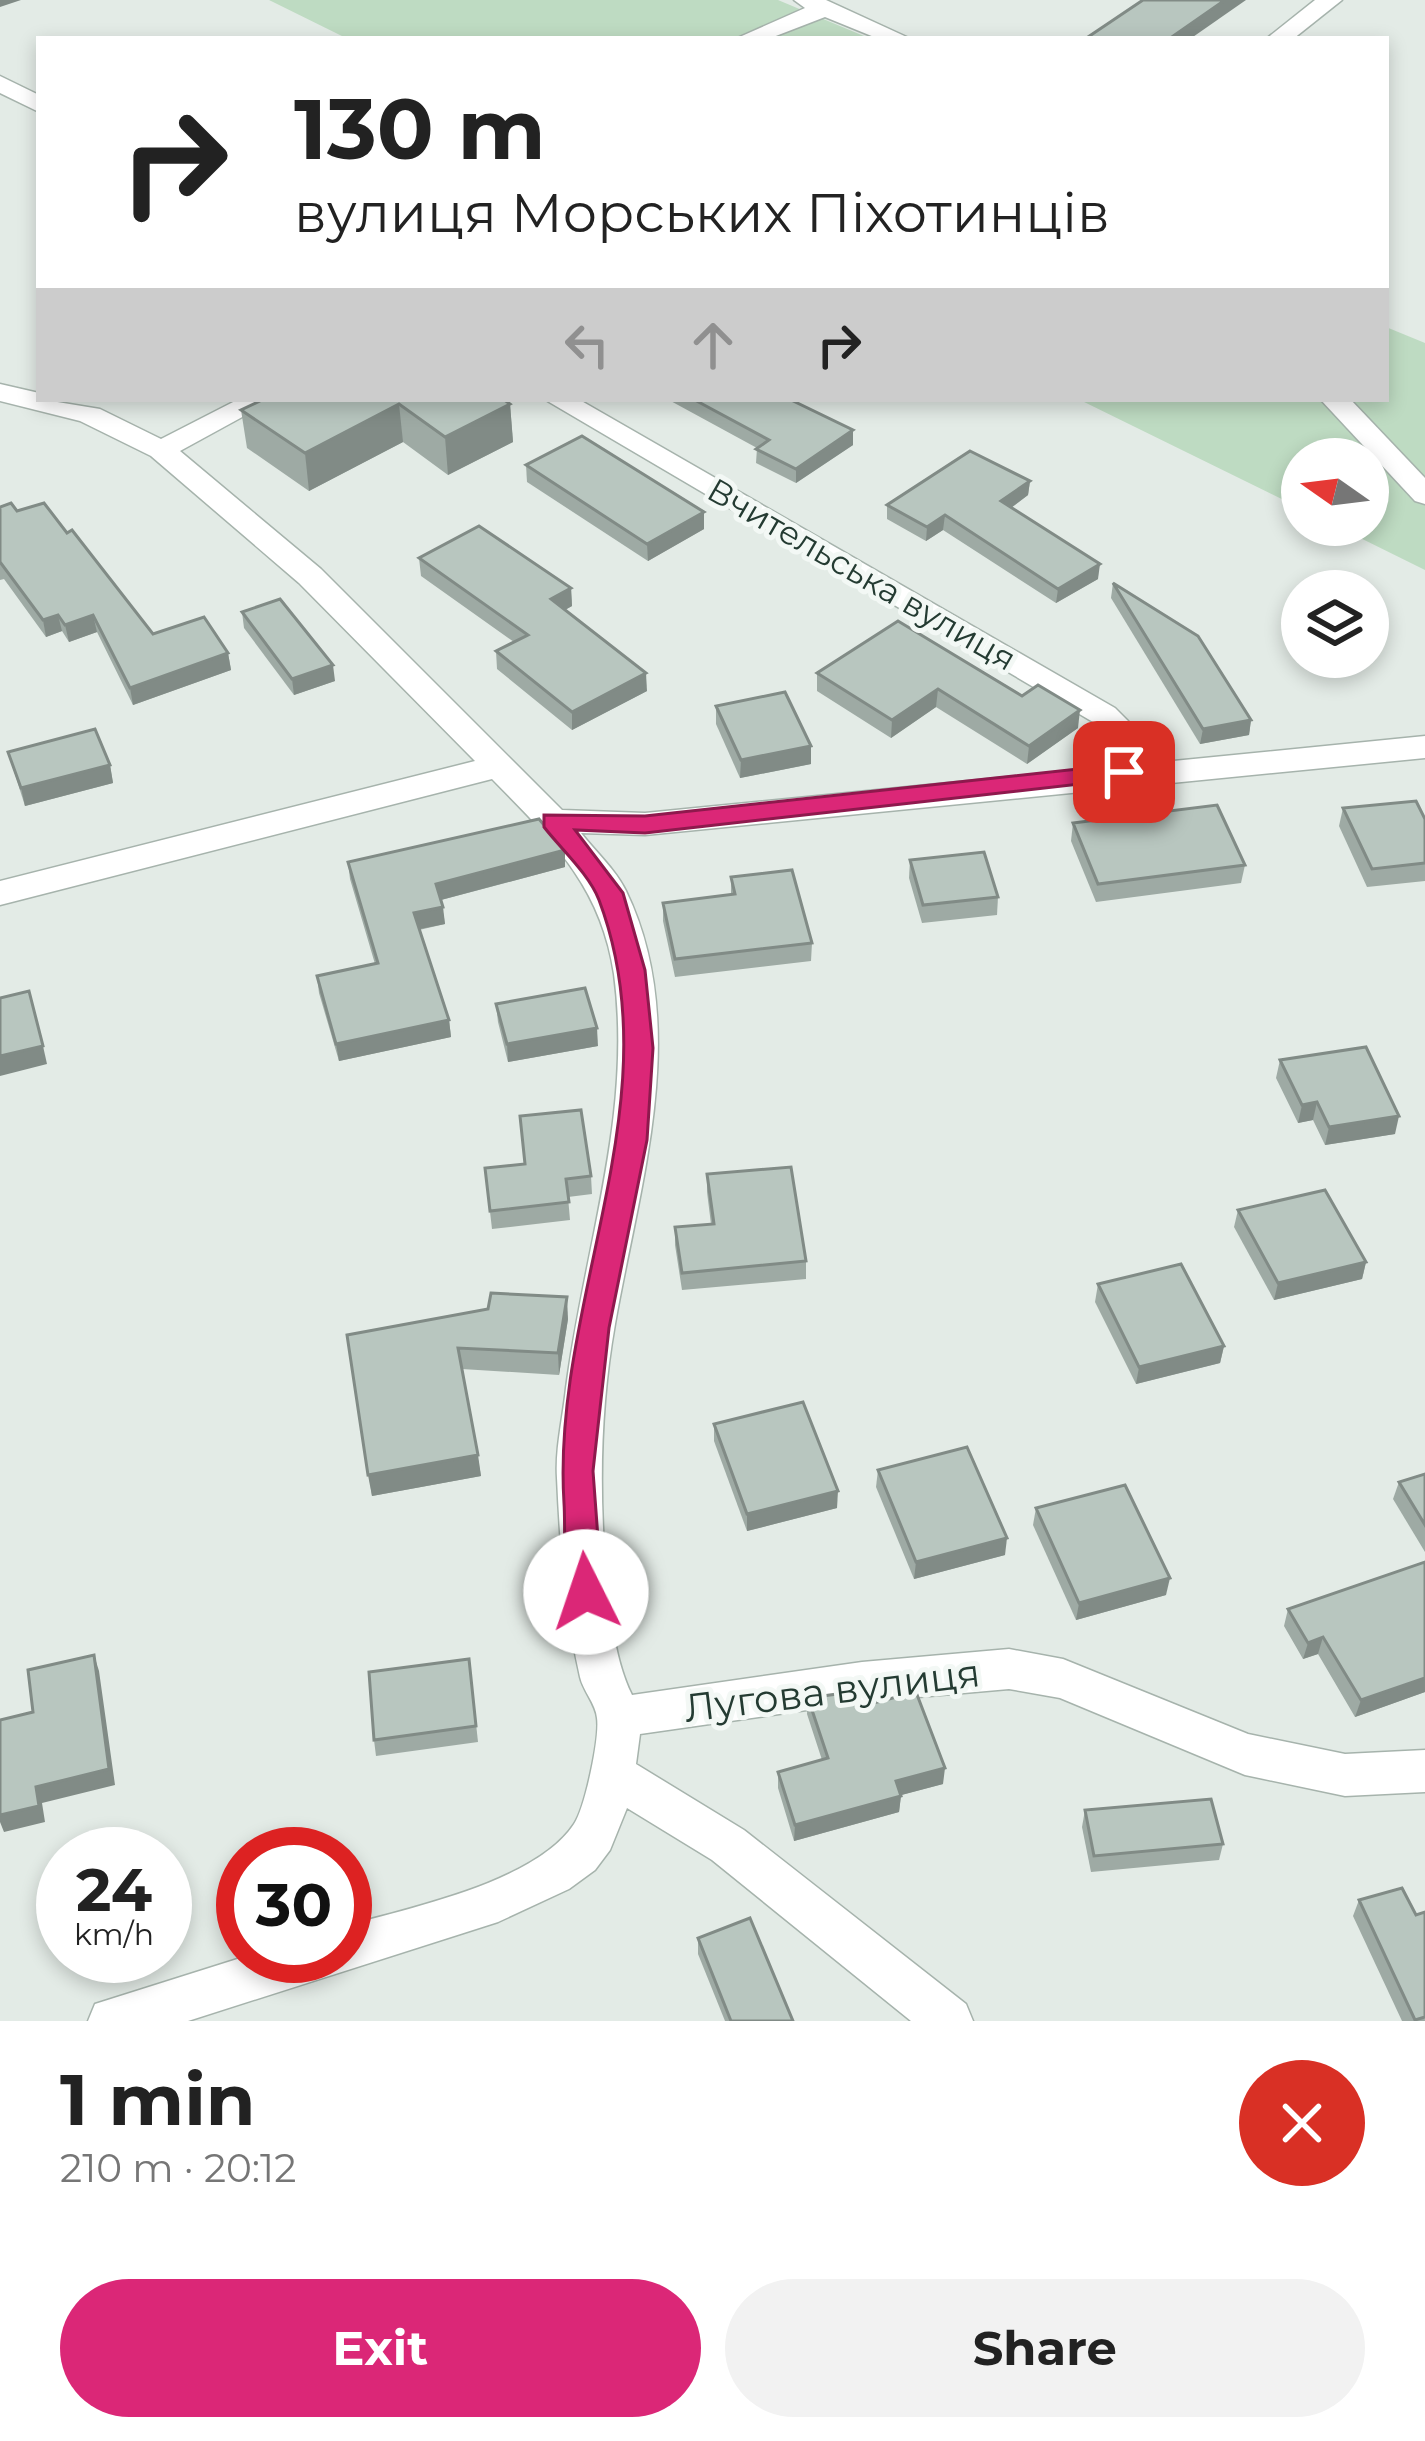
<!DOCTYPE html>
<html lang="en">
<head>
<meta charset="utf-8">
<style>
  :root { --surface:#fff; --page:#f2f2f2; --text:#222; --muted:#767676; --accent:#db2777 }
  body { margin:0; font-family:Montserrat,sans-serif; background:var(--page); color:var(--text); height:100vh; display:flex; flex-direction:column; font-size:45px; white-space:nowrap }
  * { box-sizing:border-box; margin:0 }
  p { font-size:39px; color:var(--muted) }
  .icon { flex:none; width:66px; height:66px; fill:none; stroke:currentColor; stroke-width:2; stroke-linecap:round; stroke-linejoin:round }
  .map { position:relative; height:2021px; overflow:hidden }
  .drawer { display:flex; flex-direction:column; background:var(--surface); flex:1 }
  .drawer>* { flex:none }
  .banner { position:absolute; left:36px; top:36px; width:1353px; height:366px; border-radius:0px; box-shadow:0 6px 18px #0003; background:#fff; color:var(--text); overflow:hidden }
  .needle { width:78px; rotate:284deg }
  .buttons { position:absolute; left:1281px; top:438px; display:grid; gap:24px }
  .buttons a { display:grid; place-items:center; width:108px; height:108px; border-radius:50%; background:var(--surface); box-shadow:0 6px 18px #0003; font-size:60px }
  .speed { position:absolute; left:36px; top:1827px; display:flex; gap:24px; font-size:60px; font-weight:700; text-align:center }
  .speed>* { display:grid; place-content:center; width:156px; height:156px; border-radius:50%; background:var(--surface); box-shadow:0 6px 18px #0003; line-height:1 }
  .speed small { font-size:30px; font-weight:400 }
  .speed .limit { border:18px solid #d22; background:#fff; color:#111 }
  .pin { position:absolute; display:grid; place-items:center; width:102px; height:102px; color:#fff; margin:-51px; border-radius:24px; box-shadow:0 6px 18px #0006 }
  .me { position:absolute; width:132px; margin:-66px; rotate:356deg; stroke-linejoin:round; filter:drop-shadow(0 0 9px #0008) }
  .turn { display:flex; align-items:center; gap:42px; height:252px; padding:0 60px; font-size:54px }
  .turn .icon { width:156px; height:156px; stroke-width:2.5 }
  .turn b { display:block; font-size:84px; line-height:102px }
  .lanes { display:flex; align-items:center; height:114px; padding:0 60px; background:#0003; justify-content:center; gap:60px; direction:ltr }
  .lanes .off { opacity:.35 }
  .round { display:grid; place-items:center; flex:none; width:126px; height:126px; border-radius:63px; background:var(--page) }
  .summary { display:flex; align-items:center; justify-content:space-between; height:204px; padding:0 60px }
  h1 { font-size:72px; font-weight:700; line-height:90px }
  .button { display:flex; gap:24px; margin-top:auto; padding:24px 60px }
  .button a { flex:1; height:138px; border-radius:72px; background:var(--accent); color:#fff; font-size:48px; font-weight:700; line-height:138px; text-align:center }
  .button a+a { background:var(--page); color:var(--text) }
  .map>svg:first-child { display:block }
  .green { fill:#bedbc2 }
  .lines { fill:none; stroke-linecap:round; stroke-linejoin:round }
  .minor-casing { stroke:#a6b3ac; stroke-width:3 }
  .minor { fill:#fff; fill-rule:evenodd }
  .wall { fill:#9eaaa4 }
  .shaded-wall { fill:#818b86 }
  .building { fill:#b8c6bf; stroke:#818b86; stroke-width:3 }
  .route { fill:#db2777; stroke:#8e194d; stroke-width:3 }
  .labels { text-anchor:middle; stroke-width:10; stroke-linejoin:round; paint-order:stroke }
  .street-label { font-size:33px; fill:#243b32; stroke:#f3f8f5 }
  .near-street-label { font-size:39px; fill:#243b32; stroke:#f3f8f5 }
</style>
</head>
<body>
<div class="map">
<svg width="1425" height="2021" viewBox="0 0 1425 2021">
  <rect width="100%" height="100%" fill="#e3ebe6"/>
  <g class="green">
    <polygon points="269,0 778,0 871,39 348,39"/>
    <polygon points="1386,327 1425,343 1425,570 1334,525 1368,525 1368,459 1302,459 1302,509 1078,399 1386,399"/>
  </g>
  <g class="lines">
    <defs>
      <g id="minor">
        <polygon points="794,0 826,0 911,39 879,39 825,17 768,39 735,39 805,8"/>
        <polygon points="1315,0 1342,0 1293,39 1266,39"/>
        <polygon points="0,76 39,95 39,112 0,93"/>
        <path d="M0,384L39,393V399L100,409L161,439L239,399H275L180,451L321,569L562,810L645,813L1109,767L1115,743L1093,722L544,399H578L1115,708L1148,741L1143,764L1425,736V758L645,835L581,833C595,851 616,870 626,891C692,1027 639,1186 615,1324C601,1403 599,1481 605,1561C609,1603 613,1657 632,1695L862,1662L1009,1649L1063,1659L1248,1734L1345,1754L1425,1750V1792L1345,1796L1245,1775L1060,1698L1009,1689L862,1702L640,1734L636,1764L744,1830L966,2004L973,2021H911L712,1860L627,1808L610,1850L595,1870L569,1889L498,1922L188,2021H88L95,2004L247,1956H345V1926C409,1908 536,1882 574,1824C585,1808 600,1737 597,1718C596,1704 583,1691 580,1677C565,1611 560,1545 557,1478C555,1449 563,1417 566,1388C584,1248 633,1116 614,974C601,886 552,840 492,779L0,905V881L475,761L299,583L151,456L80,421L0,401Z"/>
        <polygon points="1320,399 1350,399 1425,478 1425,504 1415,501"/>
      </g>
    </defs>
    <use href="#minor" class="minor-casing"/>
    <use href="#minor" class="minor"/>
  </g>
  <g class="wall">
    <polygon points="264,399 510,404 513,442 448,475 403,442 309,491 247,448 241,410"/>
    <polygon points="667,399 789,399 853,430 853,445 796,483 756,463 757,448"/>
    <polygon points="526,465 704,529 648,561 527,482"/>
    <polygon points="1030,481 1028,495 1011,508 1098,579 1056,603 943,530 926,541 887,519 887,505"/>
    <polygon points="0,507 17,511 67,533 153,634 228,653 231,670 133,705 97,632 69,642 62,631 46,637 4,579 0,580"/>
    <polygon points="419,558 571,588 572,606 565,610 647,691 572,730 497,669 496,651 514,642 421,576"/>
    <polygon points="1113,583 1251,720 1249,735 1200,744 1111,598"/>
    <polygon points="242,612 335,681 294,695 244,628"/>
    <polygon points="898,621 1078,728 1027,764 936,707 891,738 817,691 817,673"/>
    <polygon points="716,706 811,764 740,778 716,724"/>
    <polygon points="8,752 110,765 113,783 25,806"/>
    <polygon points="1343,808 1425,819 1425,881 1367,887 1339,826"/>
    <polygon points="1073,823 1245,865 1241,883 1096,902 1071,841"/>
    <polygon points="565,850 565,867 441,900 445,924 419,930 449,1020 451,1037 339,1061 319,993 317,976 375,964 350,879 348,862"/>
    <polygon points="910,860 998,897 997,915 922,923 909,878"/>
    <polygon points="731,877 812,943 811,961 675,977 663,921 663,903 731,895"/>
    <polygon points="496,1004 598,1046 508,1062 498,1022"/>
    <polygon points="1280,1060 1395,1134 1325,1145 1313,1120 1298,1123 1276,1078"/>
    <polygon points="485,1168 591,1176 592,1194 568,1197 570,1220 492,1229"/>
    <polygon points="707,1174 806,1261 806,1279 682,1290 675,1245 675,1227 711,1224 707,1192"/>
    <polygon points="1238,1210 1366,1262 1362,1279 1274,1300 1234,1227"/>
    <polygon points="1098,1284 1224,1346 1220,1363 1136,1384 1095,1302"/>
    <polygon points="488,1309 568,1319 559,1375 462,1369 481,1476 372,1496 347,1335"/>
    <polygon points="714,1424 837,1508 747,1531 714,1441"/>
    <polygon points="878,1470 1005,1555 914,1579 876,1487"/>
    <polygon points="1425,1474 1425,1552 1393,1499 1399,1482"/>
    <polygon points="1036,1508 1166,1595 1076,1620 1033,1525"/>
    <polygon points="1425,1562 1425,1692 1355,1717 1318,1654 1303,1659 1284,1626 1288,1609"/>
    <polygon points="469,1659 478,1742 376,1756 374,1740"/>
    <polygon points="808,1698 943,1784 901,1795 899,1812 794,1841 778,1788 778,1772 822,1760 807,1714"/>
    <polygon points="1085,1810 1223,1844 1219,1860 1091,1872 1082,1827"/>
    <polygon points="1359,1900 1416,1915 1425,2021 1402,2021 1353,1916"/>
    <polygon points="698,1938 793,2021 725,2021 698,1954"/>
  </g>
  <g class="shaded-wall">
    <polygon points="0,0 21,0 0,7"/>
    <polygon points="1225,0 1246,0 1190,39 1169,39"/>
    <polygon points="399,404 403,442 309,491 305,453"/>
    <polygon points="510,404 513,442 448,475 445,437"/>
    <polygon points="853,430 853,445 796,483 796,469"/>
    <polygon points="1030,481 1028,495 1000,516 1001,501"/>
    <polygon points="704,512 704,529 648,561 647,544"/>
    <polygon points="945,515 943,530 926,541 927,527"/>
    <polygon points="1100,564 1098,579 1056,603 1058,589"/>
    <polygon points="571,588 572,606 552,617 551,599"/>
    <polygon points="58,615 62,631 46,637 43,620"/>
    <polygon points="93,615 97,632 69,642 65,625"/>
    <polygon points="228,653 231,670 133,705 130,688"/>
    <polygon points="333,665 335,681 294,695 292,679"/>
    <polygon points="646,673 647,691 572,730 572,712"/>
    <polygon points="938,689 936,707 891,738 892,720"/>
    <polygon points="1080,710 1078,728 1027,764 1029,746"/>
    <polygon points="1251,720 1249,735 1200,744 1203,729"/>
    <polygon points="811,746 811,764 740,778 741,760"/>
    <polygon points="110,765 113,783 25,806 21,788"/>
    <polygon points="565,850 565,867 437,901 436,884"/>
    <polygon points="443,907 445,924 415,930 414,913"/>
    <polygon points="449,1020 451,1037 339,1061 336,1044"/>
    <polygon points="597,1028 598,1046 508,1062 507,1044"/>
    <polygon points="43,1046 47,1064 0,1076 0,1056"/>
    <polygon points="1317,1102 1313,1120 1298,1123 1302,1105"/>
    <polygon points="1399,1116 1395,1134 1325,1145 1329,1127"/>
    <polygon points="1366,1262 1362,1279 1274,1300 1278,1283"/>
    <polygon points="567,1297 568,1319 559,1375 558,1353"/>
    <polygon points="1224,1346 1220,1363 1136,1384 1139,1367"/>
    <polygon points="478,1455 481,1476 372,1496 368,1475"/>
    <polygon points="838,1491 837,1508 747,1531 747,1514"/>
    <polygon points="1007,1538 1005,1555 914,1579 916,1562"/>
    <polygon points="1170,1578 1166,1595 1076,1620 1079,1603"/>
    <polygon points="1323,1637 1318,1654 1303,1659 1308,1643"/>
    <polygon points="94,1655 99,1671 115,1785 42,1803 45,1822 4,1832 0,1822 0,1815 36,1787"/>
    <polygon points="1425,1678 1425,1692 1355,1717 1361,1700"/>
    <polygon points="945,1768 943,1784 894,1797 896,1781"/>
    <polygon points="901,1796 899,1812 794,1841 795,1825"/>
  </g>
  <g class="building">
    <polygon points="1143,0 1225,0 1169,39 1085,39"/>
    <polygon points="264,399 503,399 510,404 445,437 399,404 305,453 241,410"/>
    <polygon points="693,399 789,399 853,430 796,469 756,449 769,440"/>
    <polygon points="582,436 704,512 647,544 526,465"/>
    <polygon points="970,451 1030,481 1001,501 1100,564 1058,589 945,515 927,527 887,505"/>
    <polygon points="11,503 17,511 44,503 67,533 72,530 153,634 204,617 228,653 130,688 93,615 65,625 58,615 43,620 0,562 0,507"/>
    <polygon points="479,526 571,588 551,599 646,673 572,712 496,651 528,635 419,558"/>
    <polygon points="1113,583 1198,636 1251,720 1203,729"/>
    <polygon points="280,599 333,665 292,679 242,612"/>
    <polygon points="898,621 1022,696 1038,685 1080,710 1029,746 938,689 892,720 817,673"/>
    <polygon points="785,692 811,746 741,760 716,706"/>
    <polygon points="95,729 110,765 21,788 8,752"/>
    <polygon points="1416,801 1425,819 1425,863 1372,869 1343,808"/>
    <polygon points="1217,805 1245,865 1098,884 1073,823"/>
    <polygon points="539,819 565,850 436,884 443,907 414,913 449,1020 336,1044 317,976 378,963 348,862"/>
    <polygon points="984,852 998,897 923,905 910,860"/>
    <polygon points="792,870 812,943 675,959 663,903 735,894 731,877"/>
    <polygon points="585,988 597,1028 507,1044 496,1004"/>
    <polygon points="29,991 43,1046 0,1056 0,998"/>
    <polygon points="1366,1047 1399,1116 1329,1127 1317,1102 1302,1105 1280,1060"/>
    <polygon points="581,1110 591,1176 566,1179 569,1202 490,1211 485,1168 525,1164 520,1116"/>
    <polygon points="791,1167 806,1261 682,1273 675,1227 714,1224 707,1174"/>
    <polygon points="1325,1190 1366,1262 1278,1283 1238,1210"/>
    <polygon points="1181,1264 1224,1346 1139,1367 1098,1284"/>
    <polygon points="491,1293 567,1297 558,1353 458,1348 478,1455 368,1475 347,1335 488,1309"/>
    <polygon points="803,1402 838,1491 747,1514 714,1424"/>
    <polygon points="967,1447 1007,1538 916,1562 878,1470"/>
    <polygon points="1425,1474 1425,1525 1399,1482"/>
    <polygon points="1125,1485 1170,1578 1079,1603 1036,1508"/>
    <polygon points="1425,1562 1425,1678 1361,1700 1323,1637 1308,1643 1288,1609"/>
    <polygon points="94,1655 109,1769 36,1787 39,1806 0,1815 0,1720 33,1712 28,1670"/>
    <polygon points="469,1659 476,1726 374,1740 369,1672"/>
    <polygon points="852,1692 858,1707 916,1692 945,1768 896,1781 901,1796 795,1825 778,1772 828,1758 808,1698"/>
    <polygon points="1211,1799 1223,1844 1094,1856 1085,1810"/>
    <polygon points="1402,1888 1416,1915 1425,1912 1425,2017 1415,2020 1359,1900"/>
    <polygon points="750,1918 793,2021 731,2021 698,1938"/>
  </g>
  <path class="route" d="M1124,764L1133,767V778L645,833L575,830L623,893L645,970L653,1048L647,1140L609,1328L593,1471L602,1592L598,1602H574C561,1574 566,1533 564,1503C551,1300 675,1101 599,900C589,874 561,849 544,827V815L645,816Z"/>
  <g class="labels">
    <g class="street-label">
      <text transform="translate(862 574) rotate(30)" y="12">Вчительська вулиця</text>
    </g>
    <g class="near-street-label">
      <text transform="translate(832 1690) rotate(-7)" y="14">Лугова вулиця</text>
    </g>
  </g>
</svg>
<div class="buttons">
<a><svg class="needle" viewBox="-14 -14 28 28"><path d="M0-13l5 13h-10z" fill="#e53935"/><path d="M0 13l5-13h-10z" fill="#767676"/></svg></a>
<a><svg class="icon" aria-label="layers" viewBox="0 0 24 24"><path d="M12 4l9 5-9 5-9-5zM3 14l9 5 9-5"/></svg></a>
</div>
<div class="speed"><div>24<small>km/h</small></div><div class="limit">30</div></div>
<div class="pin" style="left:1124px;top:772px;background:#d93025"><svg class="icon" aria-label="arrive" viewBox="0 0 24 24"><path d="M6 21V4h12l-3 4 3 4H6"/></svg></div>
<svg class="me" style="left:586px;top:1592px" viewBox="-20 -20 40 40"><circle r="19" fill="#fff"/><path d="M0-13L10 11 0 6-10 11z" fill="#db2777"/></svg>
<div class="banner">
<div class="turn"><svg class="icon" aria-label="right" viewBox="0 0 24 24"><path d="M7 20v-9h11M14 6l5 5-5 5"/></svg><div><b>130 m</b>вулиця Морських Піхотинців</div></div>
<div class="lanes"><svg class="icon off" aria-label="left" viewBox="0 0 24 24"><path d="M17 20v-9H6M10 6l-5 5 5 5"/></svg><svg class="icon off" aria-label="ahead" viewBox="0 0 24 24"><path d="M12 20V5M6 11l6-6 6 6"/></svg><svg class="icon" aria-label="right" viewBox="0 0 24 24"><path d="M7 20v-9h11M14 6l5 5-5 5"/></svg></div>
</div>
</div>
<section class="drawer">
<div class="summary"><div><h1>1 min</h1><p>210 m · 20:12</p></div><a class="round" style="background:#d93025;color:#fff"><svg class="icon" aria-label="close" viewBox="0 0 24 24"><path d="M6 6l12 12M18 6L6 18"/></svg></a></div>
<div class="button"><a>Exit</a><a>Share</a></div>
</section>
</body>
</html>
